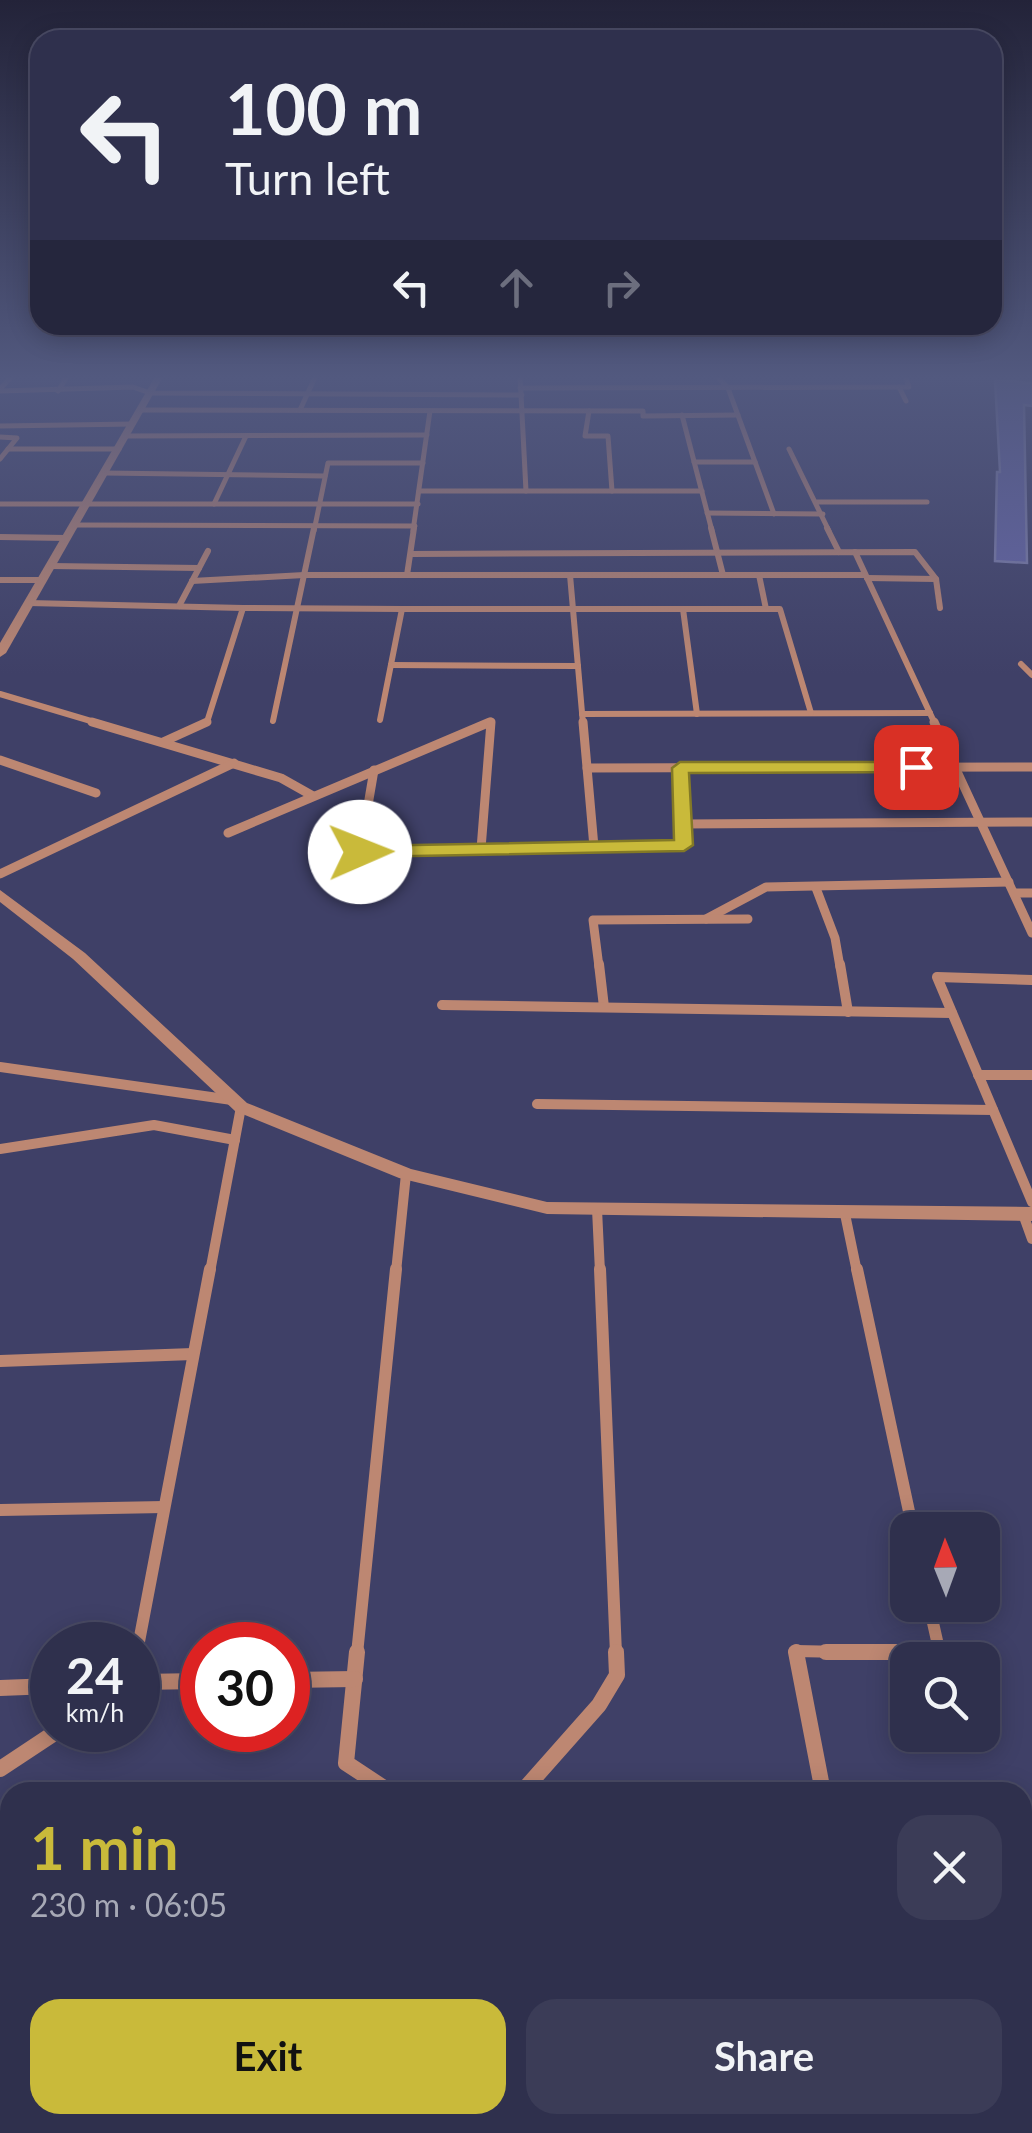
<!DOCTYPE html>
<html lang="en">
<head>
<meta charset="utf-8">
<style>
  :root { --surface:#2f304d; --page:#3b3c57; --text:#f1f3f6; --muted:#a7a9b6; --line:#4a4b65; --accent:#c9ba3a }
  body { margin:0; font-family:Lato,sans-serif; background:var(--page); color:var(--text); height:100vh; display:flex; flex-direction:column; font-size:38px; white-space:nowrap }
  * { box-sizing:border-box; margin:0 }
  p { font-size:32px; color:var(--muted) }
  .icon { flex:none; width:55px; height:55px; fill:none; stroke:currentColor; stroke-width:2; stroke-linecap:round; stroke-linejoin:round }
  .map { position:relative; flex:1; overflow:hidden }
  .side { position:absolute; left:0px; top:1782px; width:1032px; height:352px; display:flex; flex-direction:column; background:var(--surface); border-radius:30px 30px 0 0; box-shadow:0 5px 25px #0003,0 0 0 2px var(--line) }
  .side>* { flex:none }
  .hud { position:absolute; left:30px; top:30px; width:972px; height:305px; border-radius:30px; box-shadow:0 5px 25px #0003,0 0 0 2px var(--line); background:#2f304d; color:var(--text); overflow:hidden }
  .needle { width:65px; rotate:359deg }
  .controls { position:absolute; left:890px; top:1512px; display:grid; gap:20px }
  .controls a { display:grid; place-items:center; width:110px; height:110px; border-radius:20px; background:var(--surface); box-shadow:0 5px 25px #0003,0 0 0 2px var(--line); font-size:50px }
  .speed { position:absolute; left:30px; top:1622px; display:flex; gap:20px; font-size:50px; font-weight:700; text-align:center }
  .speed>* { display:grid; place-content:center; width:130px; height:130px; border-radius:50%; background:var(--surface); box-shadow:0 5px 25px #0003,0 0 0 2px var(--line); line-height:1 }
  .speed small { font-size:25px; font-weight:400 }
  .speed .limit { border:15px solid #d22; background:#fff; color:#111 }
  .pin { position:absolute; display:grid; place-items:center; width:85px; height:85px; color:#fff; margin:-42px; border-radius:20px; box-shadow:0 5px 15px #0006 }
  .me { position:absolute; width:110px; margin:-55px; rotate:89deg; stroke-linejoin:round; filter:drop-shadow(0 0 8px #0008) }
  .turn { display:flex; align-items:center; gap:35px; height:210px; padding:0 30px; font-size:45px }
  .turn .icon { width:130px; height:130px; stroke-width:2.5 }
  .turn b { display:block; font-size:70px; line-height:85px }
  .lanes { display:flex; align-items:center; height:95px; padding:0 30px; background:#0003; justify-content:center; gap:50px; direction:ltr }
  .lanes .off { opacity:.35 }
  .round { display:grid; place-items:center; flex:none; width:105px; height:105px; border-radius:30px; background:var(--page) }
  .head { display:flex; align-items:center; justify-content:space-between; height:170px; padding:0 30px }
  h1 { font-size:60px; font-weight:700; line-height:75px; color:var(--accent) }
  .cta { display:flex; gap:20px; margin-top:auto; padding:20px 30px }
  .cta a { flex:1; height:115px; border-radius:30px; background:var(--accent); color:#111; font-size:40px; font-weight:700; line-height:115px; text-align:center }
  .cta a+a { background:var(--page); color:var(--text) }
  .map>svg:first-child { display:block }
  .building { fill:#6565a7; stroke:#7e7fac; stroke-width:2.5 }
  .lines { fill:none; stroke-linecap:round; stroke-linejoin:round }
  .minor-far5 { stroke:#bd8772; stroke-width:5 }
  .minor-far4 { stroke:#bd8772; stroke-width:6 }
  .minor-far3 { stroke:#bd8772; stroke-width:9 }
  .minor-far2 { stroke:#bd8772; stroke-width:10 }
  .minor-far1 { stroke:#bd8772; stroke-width:12 }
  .minor { stroke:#bd8772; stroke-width:16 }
  .tertiary { fill:#bd8772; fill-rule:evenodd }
  .route { fill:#c9ba3a; stroke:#837926; stroke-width:2.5 }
</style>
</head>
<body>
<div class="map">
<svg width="1032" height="2133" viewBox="0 0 1032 2133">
  <rect width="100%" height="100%" fill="#3f4067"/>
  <polygon class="building" points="995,380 1032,383 1032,406 1024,405 1027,563 995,561 997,472 1000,472"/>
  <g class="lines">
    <g class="minor-far5">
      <polyline points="520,375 526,491"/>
      <polyline points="716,375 728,388 774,514"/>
      <polyline points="899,387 906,401"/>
      <polyline points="520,388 909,387 905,375"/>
      <polyline points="0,389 13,375"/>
      <polyline points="0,391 133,387 150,393 522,395"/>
      <polyline points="58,391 68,375"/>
      <polyline points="141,410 643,411 643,416 738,415"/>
      <polyline points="300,410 316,375"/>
      <polyline points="589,411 585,436 608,436 612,491"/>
      <polyline points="682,415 712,531"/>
      <polyline points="0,426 133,424"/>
      <polyline points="126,436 427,435"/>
      <polyline points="0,437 17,438 0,459"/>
      <polyline points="8,449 119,449"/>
      <polyline points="789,449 829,531"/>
      <polyline points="694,462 755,462"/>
      <polyline points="105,473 325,476"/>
      <polyline points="419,491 702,491"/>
      <polyline points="817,502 927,502"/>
      <polyline points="0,504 418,504"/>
      <polyline points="214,504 246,436"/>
      <polyline points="707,513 823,514"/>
      <polyline points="75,525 415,526"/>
      <polyline points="314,531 328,463 423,463"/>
      <polyline points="413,531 430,411"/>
    </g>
    <g class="minor-far4">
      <polyline points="711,528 723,575"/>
      <polyline points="827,528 839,552"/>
      <polyline points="0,537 67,538"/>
      <polyline points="855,552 935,724"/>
      <polyline points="411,554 915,552 936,579 867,578"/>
      <polyline points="51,566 199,568"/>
      <polyline points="407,575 414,528"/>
      <polyline points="570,575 583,724"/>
      <polyline points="759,575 766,609"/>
      <polyline points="936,579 940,608"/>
      <polyline points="0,580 43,580"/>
      <polyline points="192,581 304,575 865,575"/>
      <polyline points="29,603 243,608 207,722 202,724"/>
      <polyline points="179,606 208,551"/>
      <polyline points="243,608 402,609 380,720"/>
      <polyline points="402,609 683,609"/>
      <polyline points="1021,664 1032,675"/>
      <polyline points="391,665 578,666"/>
      <polyline points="0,694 101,724"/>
      <polyline points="582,714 930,713"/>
      <polyline points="697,714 683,609 780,609 811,713"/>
      <polyline points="273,721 314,528"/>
      <polyline points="484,724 491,721 491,724"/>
    </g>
    <g class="minor-far3">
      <polyline points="92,722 281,778 313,796"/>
      <polyline points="583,722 594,847"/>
      <polyline points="934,722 1032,933"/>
      <polyline points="163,742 207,722"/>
      <polyline points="0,760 96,793"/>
      <polyline points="587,768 1032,767"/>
      <polyline points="374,770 360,852 684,845 681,768"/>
      <polyline points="683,824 1032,822"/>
      <polyline points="228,833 490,722"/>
      <polyline points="481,849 491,722"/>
      <polyline points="0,874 234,763"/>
      <polyline points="816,888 835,938 840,967"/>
      <polyline points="1014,893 1032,893"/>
      <polyline points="706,919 766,887 1009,882"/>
      <polyline points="599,967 593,920 748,919"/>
    </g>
    <g class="minor-far2">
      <polyline points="599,964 604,1007"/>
      <polyline points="840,964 848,1012"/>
      <polyline points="1032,980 937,977 1032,1202"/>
      <polyline points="442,1005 952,1013"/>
      <polyline points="0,1067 232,1100"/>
      <polyline points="978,1075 1032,1075"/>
      <polyline points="537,1104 993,1110"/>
      <polyline points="0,1149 154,1125 235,1140"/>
      <polyline points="597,1209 600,1272"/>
      <polyline points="845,1214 857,1272"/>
      <polyline points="1023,1214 1032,1239"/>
      <polyline points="210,1272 241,1107"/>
      <polyline points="396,1272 406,1174"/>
    </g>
    <g class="minor-far1">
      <polyline points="600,1269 616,1654"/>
      <polyline points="857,1269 913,1530"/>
      <polyline points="0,1361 193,1354"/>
      <polyline points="0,1510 164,1507"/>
      <polyline points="138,1647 210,1269"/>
      <polyline points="357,1654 396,1269"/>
      <polyline points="797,1654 796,1651 940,1654 929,1605"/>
    </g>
    <g class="minor">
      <polyline points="357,1652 346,1763 390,1792"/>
      <polyline points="796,1652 823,1792"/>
      <polyline points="826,1652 939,1652"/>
      <polyline points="288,1680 355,1679"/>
      <polyline points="138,1682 202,1681"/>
      <polyline points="0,1688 52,1686"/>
      <polyline points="0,1769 59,1730"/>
      <polyline points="522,1792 599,1705 617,1675 616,1652"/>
      <polyline points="516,2125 517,2133"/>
      <polyline points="887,2125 888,2133"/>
    </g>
    <g class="tertiary">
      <polygon points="156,375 164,375 6,653 0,657 0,643"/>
      <polygon points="0,890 85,953 247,1103 411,1169 547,1202 1032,1207 1032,1221 547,1214 399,1178 235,1111 73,959 0,902"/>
    </g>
  </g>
  <linearGradient id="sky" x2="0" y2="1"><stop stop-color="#232339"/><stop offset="0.56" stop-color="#52597f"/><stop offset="1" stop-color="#52597f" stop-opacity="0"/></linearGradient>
  <rect width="1032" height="674" fill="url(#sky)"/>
  <polygon class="route" points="680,762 916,762 925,767 916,772 689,773 693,845 684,851 360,857 350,852 360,846 674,840 672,768"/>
</svg>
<div class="controls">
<a><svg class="needle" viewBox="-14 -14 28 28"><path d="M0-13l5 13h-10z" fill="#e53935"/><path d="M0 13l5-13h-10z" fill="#a7a9b6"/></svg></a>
<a><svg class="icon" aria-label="search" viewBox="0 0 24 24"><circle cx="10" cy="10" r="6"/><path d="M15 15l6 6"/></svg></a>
</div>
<div class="speed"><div>24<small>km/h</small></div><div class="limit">30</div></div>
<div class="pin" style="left:916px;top:767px;background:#d93025"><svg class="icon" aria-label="arrive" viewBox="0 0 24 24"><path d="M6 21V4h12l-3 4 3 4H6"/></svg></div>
<svg class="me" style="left:360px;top:852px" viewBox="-20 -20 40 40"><circle r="19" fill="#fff"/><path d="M0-13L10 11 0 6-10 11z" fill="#c9ba3a"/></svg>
<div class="hud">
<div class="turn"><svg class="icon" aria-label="left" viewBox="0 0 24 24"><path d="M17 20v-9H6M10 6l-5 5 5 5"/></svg><div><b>100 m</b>Turn left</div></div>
<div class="lanes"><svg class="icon" aria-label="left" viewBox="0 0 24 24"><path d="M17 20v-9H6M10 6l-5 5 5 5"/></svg><svg class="icon off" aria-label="ahead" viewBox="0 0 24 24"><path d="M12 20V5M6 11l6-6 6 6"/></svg><svg class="icon off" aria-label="right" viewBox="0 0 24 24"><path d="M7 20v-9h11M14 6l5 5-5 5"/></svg></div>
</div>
<section class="side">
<div class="head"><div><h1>1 min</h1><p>230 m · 06:05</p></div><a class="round"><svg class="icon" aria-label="close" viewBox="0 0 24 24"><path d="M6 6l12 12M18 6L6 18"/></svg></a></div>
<div class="cta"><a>Exit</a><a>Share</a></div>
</section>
</div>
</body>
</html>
